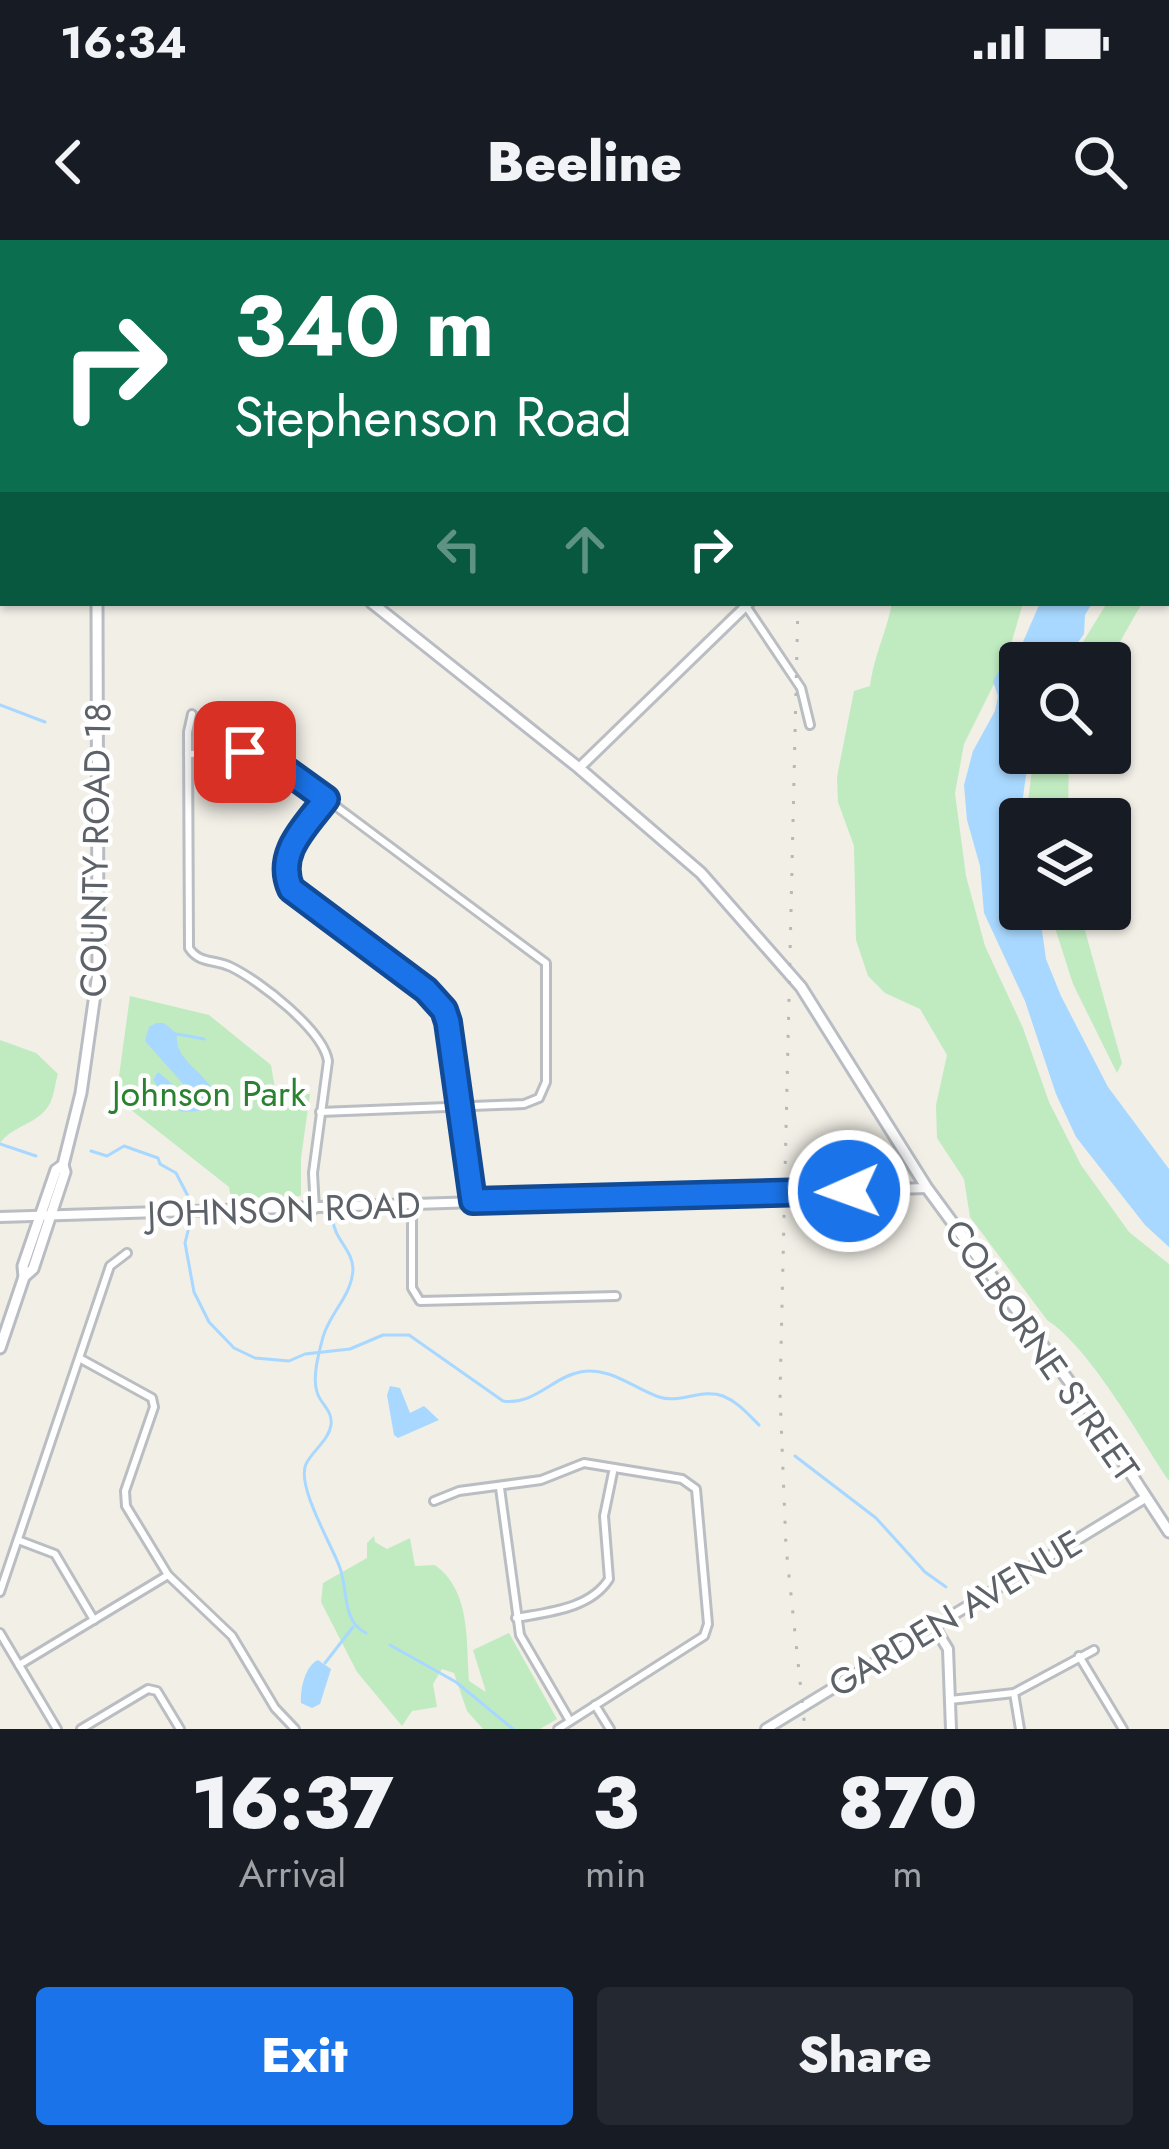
<!DOCTYPE html>
<html lang="en">
<head>
<meta charset="utf-8">
<style>
  :root { --surface:#171b24; --page:#242831; --text:#f1f3f6; --muted:#9ea1a6; --accent:#1a73e8 }
  body { margin:0; font-family:Jost,sans-serif; background:var(--page); color:var(--text); height:100vh; display:flex; flex-direction:column; font-size:45px; white-space:nowrap }
  * { box-sizing:border-box; margin:0 }
  p { font-size:39px; color:var(--muted) }
  .icon { flex:none; width:66px; height:66px; fill:none; stroke:currentColor; stroke-width:2; stroke-linecap:round; stroke-linejoin:round }
  .map { position:relative; height:1489px; overflow:hidden }
  .details { display:flex; flex-direction:column; background:var(--surface); flex:1 }
  .details>* { flex:none }
  .hud { position:absolute; left:0px; top:0px; width:1170px; height:366px; box-shadow:0 3px 9px #0004; background:#0b6e4f; color:#fff; overflow:hidden }
  .tools { position:absolute; left:999px; top:402px; display:grid; gap:24px }
  .tools a { display:grid; place-items:center; width:132px; height:132px; border-radius:12px; background:var(--surface); box-shadow:0 3px 9px #0004; font-size:60px }
  .pin { position:absolute; display:grid; place-items:center; width:102px; height:102px; color:#fff; margin:-51px; border-radius:24px; box-shadow:0 6px 18px #0006 }
  .me { position:absolute; width:132px; margin:-66px; rotate:268deg; stroke-linejoin:round; filter:drop-shadow(0 0 9px #0008) }
  .turn { display:flex; align-items:center; gap:42px; height:252px; padding:0 36px; font-size:54px }
  .turn .icon { width:156px; height:156px; stroke-width:2.5 }
  .turn b { display:block; font-size:84px; line-height:102px }
  .lanes { display:flex; align-items:center; height:114px; padding:0 36px; background:#0003; justify-content:center; gap:60px; direction:ltr }
  .lanes .off { opacity:.35 }
  .eta { display:flex; justify-content:space-evenly; align-items:center; height:204px; text-align:center }
  .eta b { font-size:72px; font-weight:800; line-height:84px }
  .primary-button { display:flex; gap:24px; margin-top:auto; padding:24px 36px }
  .primary-button a { flex:1; height:138px; border-radius:12px; background:var(--accent); color:#fff; font-size:48px; font-weight:800; line-height:138px; text-align:center }
  .primary-button a+a { background:var(--page); color:var(--text) }
  .status { display:flex; justify-content:space-between; align-items:center; height:84px; padding:0 60px; background:var(--surface); direction:ltr }
  .status svg { height:33px; fill:currentColor }
  header { display:flex; justify-content:space-between; align-items:center; height:156px; padding:0 36px; background:var(--surface); font-size:54px; font-weight:800 }
  .map>svg:first-child { display:block }
  .green { fill:#c0ebc1 }
  .water { fill:#a8d8ff }
  .lines { fill:none; stroke-linecap:round; stroke-linejoin:round }
  .stream { stroke:#a8d8ff; stroke-width:3 }
  .minor-casing { stroke:#babec3; stroke-width:12 }
  .tertiary-casing { stroke:#babec3; stroke-width:14 }
  .secondary-casing { stroke:#b9bdc3; stroke-width:15 }
  .minor { stroke:#fff; stroke-width:6 }
  .tertiary { stroke:#fff; stroke-width:8 }
  .secondary { stroke:#fff; stroke-width:9 }
  .rail { stroke:#b7b8b9; stroke-width:3; stroke-dasharray:3 15; stroke-linecap:butt }
  .route-casing { stroke:#114b97; stroke-width:30 }
  .route { stroke:#1a73e8; stroke-width:21 }
  .labels { text-anchor:middle; stroke-width:9; stroke-linejoin:round; paint-order:stroke }
  .street-label { font-size:36px; fill:#5d6268; stroke:#fff }
  .park-label { font-size:36px; fill:#2a8130; stroke:#fff }
</style>
</head>
<body>
<div class="status"><b>16:34</b><svg viewBox="0 0 49 12"><path d="M0 12V9h3v3zM5 12V6h3v6zM10 12V3h3v9zM15 12V0h3v12zM26 1h20v11H26zM47 4h2v5h-2z"/></svg></div>
<header><svg class="icon" aria-label="back" viewBox="0 0 24 24"><path d="M15 5l-7 7 7 7"/></svg>Beeline<svg class="icon" aria-label="search" viewBox="0 0 24 24"><circle cx="10" cy="10" r="6"/><path d="M15 15l6 6"/></svg></header>
<div class="map">
<svg width="1169" height="1489" viewBox="0 0 1169 1489">
  <rect width="100%" height="100%" fill="#f1efe6"/>
  <g class="green">
    <path d="M892,363H1023L1007,418L964,504L955,553L966,636L985,706L1023,788L1049,862L1081,925L1129,992L1169,1024V1241C1138,1195 1091,1109 1047,1080L970,977L964,939L937,898L936,865L947,815L920,769L885,753L868,736L856,700L854,606L838,562L837,537L854,451L870,446C875,412 886,394 892,363Z"/>
    <polygon points="1107,363 1142,363 1108,423 1070,423"/>
    <polygon points="1034,513 1069,513 1068,579 1031,579 1028,562"/>
    <polygon points="1049,669 1079,669 1122,823 1117,833 1073,744"/>
    <polygon points="130,756 209,775 271,825 275,849 310,854 301,918 301,956 231,959 229,947 116,858"/>
    <path d="M0,800L36,813L58,834C55,843 54,857 49,865C38,884 12,886 0,903Z"/>
    <path d="M374,1296L375,1302L387,1309L410,1298L415,1326L435,1325C471,1351 466,1401 469,1441L486,1452L473,1410L509,1393L557,1479L540,1489H483L467,1471L454,1433L442,1429L433,1444L437,1467L412,1471L402,1486L357,1432L321,1362L323,1343L367,1318V1303Z"/>
  </g>
  <g class="water">
    <polygon points="1040,363 1092,363 1085,375 1084,394 1063,423 1020,423 1020,513 1029,513 1020,579 1020,669 1039,669 1046,719 1061,756 1108,847 1169,929 1169,1007 1145,985 1076,897 1056,854 1025,761 984,673 980,626 967,580 964,545 973,511 995,471 998,456 993,441 1008,416 1019,411"/>
    <path d="M156,783H164L177,794C174,819 201,829 212,849L199,871L182,872L170,862L153,840L158,832L189,858L193,855L145,801L149,787Z"/>
    <polygon points="390,1146 400,1148 410,1173 424,1166 439,1180 398,1198 394,1195 387,1155"/>
    <path d="M318,1420L331,1429L320,1464L312,1468L301,1463C300,1449 305,1426 318,1420Z"/>
  </g>
  <g class="lines">
    <g class="stream">
      <polyline points="0,261 3,261"/>
      <polyline points="0,465 45,482"/>
      <polyline points="177,794 204,799"/>
      <polyline points="0,904 36,916"/>
      <polyline points="91,911 107,916 124,906 158,918 160,924 176,933 191,962"/>
      <path d="M333,979C333,998 353,1010 353,1029C352,1056 330,1072 323,1097C319,1112 312,1137 317,1152C320,1164 333,1170 331,1185C329,1200 313,1210 306,1224C296,1246 332,1305 340,1328C348,1350 342,1382 366,1393"/>
      <path d="M190,983L185,1003L194,1052L209,1082L234,1108L255,1118L289,1121L305,1114L350,1109L383,1095H409L503,1161C533,1166 553,1137 580,1132C609,1126 633,1148 659,1157C680,1164 702,1148 723,1156C738,1162 748,1174 759,1185"/>
      <polyline points="795,1216 876,1278 925,1332 946,1347"/>
      <polyline points="390,1405 456,1442 513,1489"/>
      <polyline points="325,1423 353,1387"/>
    </g>
    <defs>
      <g id="minor">
        <polyline points="632,0 632,3"/>
        <polyline points="597,3 599,0"/>
        <polyline points="0,10 3,13"/>
        <polyline points="746,366 801,448 810,485"/>
        <path d="M192,474L188,492L189,708C199,724 215,719 231,727C260,741 323,790 328,821L313,933L315,969"/>
        <polyline points="188,514 252,513 278,523 546,723 546,842 539,858 524,864 320,872"/>
        <polyline points="326,559 288,611 285,637 301,660 426,750 444,769 469,913 474,961"/>
        <polyline points="412,966 412,1048 420,1061 616,1056"/>
        <polyline points="81,1119 152,1158 154,1167 125,1251 126,1266 168,1335 232,1396 275,1468 295,1489"/>
        <polyline points="500,1248 520,1395 570,1481"/>
        <polyline points="434,1261 459,1251 541,1240 584,1223 682,1239 696,1249 708,1384 704,1396 558,1489"/>
        <polyline points="18,1300 55,1314 94,1380"/>
        <polyline points="0,1352 110,1026 127,1013"/>
        <path d="M516,1378C548,1372 590,1369 609,1339L604,1276L613,1232"/>
        <polyline points="0,1393 57,1489"/>
        <polyline points="1079,1416 1123,1489"/>
        <polyline points="19,1425 168,1335"/>
        <polyline points="1014,1453 1020,1489"/>
        <polyline points="950,1460 1014,1453 1094,1410"/>
        <polyline points="595,1465 610,1489"/>
        <polyline points="81,1489 148,1449 157,1451 180,1489"/>
      </g>
      <g id="tertiary">
        <polyline points="1154,3 1158,0"/>
        <polyline points="579,528 749,363"/>
        <polyline points="0,977 927,948"/>
        <polyline points="935,1388 948,1409 951,1489"/>
        <polyline points="766,1489 1145,1258"/>
      </g>
      <g id="secondary">
        <polyline points="229,3 231,0"/>
        <polyline points="0,44 3,46"/>
        <polyline points="0,53 3,56"/>
        <polyline points="0,65 3,68"/>
        <polyline points="372,363 579,528 701,633 801,747 927,948 1082,1159 1169,1292"/>
        <polyline points="24,1037 33,1029 65,932 63,925 81,853 98,733 97,363"/>
        <polyline points="0,1108 24,1037 23,1026 56,930 63,925"/>
      </g>
    </defs>
    <use href="#minor" class="minor-casing"/>
    <use href="#tertiary" class="tertiary-casing"/>
    <use href="#secondary" class="secondary-casing"/>
    <use href="#minor" class="minor"/>
    <use href="#tertiary" class="tertiary"/>
    <use href="#secondary" class="secondary"/>
    <g class="rail">
      <polyline points="791,3 791,0"/>
      <polyline points="798,363 780,1154 786,1307 805,1489"/>
    </g>
  </g>
  <g class="lines">
    <defs>
      <path id="route" d="M245,512L272,520L326,559C306,586 275,613 291,649L426,750L444,770L448,782L473,961L849,951"/>
    </defs>
    <use href="#route" class="route-casing"/>
    <use href="#route" class="route"/>
  </g>
  <g class="labels">
    <g class="street-label">
      <text transform="translate(95 610) rotate(-89)" y="13">COUNTY ROAD 18</text>
      <text transform="translate(284 969) rotate(-2)" y="13">JOHNSON ROAD</text>
      <text transform="translate(1042 1110) rotate(55)" y="13">COLBORNE STREET</text>
      <text transform="translate(955 1373) rotate(-31)" y="13">GARDEN AVENUE</text>
    </g>
    <g class="park-label">
      <text x="209" y="866">Johnson Park</text>
    </g>
  </g>
</svg>
<div class="tools">
<a><svg class="icon" aria-label="search" viewBox="0 0 24 24"><circle cx="10" cy="10" r="6"/><path d="M15 15l6 6"/></svg></a>
<a><svg class="icon" aria-label="layers" viewBox="0 0 24 24"><path d="M12 4l9 5-9 5-9-5zM3 14l9 5 9-5"/></svg></a>
</div>
<div class="pin" style="left:245px;top:512px;background:#d93025"><svg class="icon" aria-label="arrive" viewBox="0 0 24 24"><path d="M6 21V4h12l-3 4 3 4H6"/></svg></div>
<svg class="me" style="left:849px;top:951px" viewBox="-20 -20 40 40"><circle r="17" fill="#1a73e8" stroke="#fff" stroke-width="3"/><path d="M0-11L8 9 0 5-8 9z" fill="#fff"/></svg>
<div class="hud">
<div class="turn"><svg class="icon" aria-label="right" viewBox="0 0 24 24"><path d="M7 20v-9h11M14 6l5 5-5 5"/></svg><div><b>340 m</b>Stephenson Road</div></div>
<div class="lanes"><svg class="icon off" aria-label="left" viewBox="0 0 24 24"><path d="M17 20v-9H6M10 6l-5 5 5 5"/></svg><svg class="icon off" aria-label="ahead" viewBox="0 0 24 24"><path d="M12 20V5M6 11l6-6 6 6"/></svg><svg class="icon" aria-label="right" viewBox="0 0 24 24"><path d="M7 20v-9h11M14 6l5 5-5 5"/></svg></div>
</div>
</div>
<section class="details">
<div class="eta">
<div><b>16:37</b><p>Arrival</p></div>
<div><b>3</b><p>min</p></div>
<div><b>870</b><p>m</p></div>
</div>
<div class="primary-button"><a>Exit</a><a>Share</a></div>
</section>
</body>
</html>
